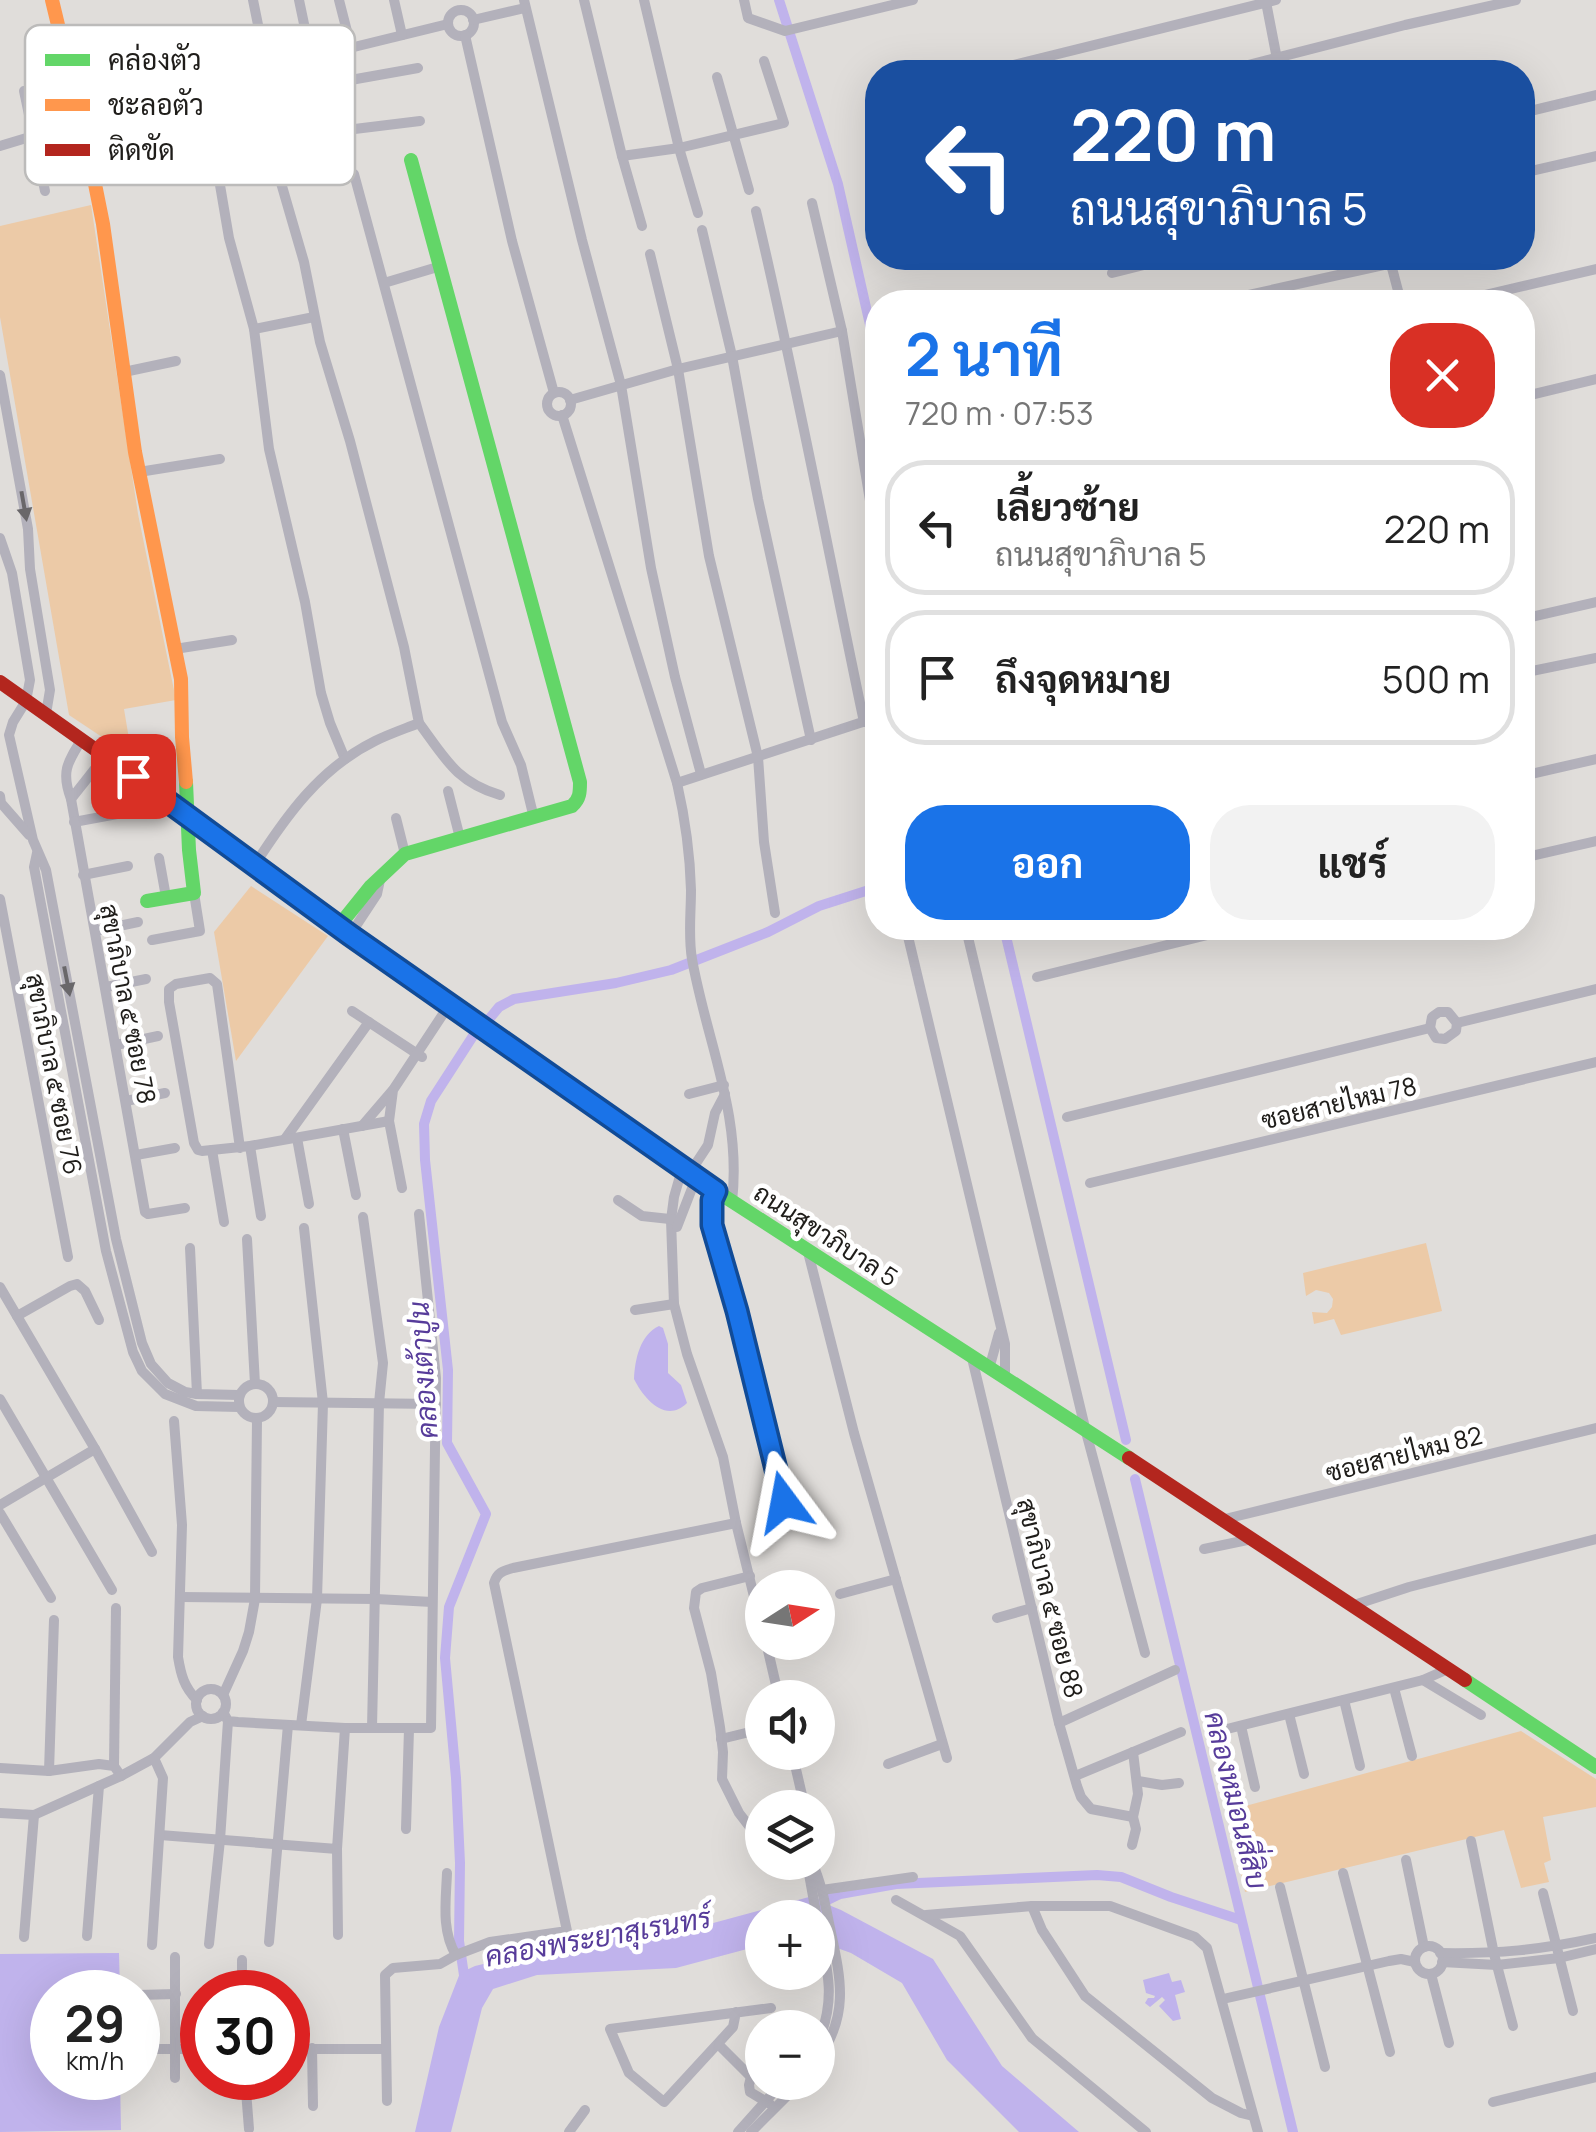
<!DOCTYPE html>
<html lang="th">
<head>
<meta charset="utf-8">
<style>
  :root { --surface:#fff; --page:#f2f2f2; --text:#222; --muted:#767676; --line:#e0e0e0; --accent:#1a73e8 }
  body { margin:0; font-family:Manrope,Sarabun,sans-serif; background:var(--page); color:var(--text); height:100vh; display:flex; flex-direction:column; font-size:38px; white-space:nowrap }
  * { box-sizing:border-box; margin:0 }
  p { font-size:32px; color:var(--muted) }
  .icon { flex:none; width:55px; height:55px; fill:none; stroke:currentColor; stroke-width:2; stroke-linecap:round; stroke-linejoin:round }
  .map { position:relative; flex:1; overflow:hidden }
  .details { position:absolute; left:865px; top:290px; width:670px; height:650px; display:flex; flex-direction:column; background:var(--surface); border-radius:40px; box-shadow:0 10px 40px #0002 }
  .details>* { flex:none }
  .top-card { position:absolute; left:865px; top:60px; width:670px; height:210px; border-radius:40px; box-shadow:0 10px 40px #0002; background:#1a4fa0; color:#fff; overflow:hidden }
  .needle { width:65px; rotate:78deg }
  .controls { position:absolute; left:745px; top:1570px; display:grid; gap:20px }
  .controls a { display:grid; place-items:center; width:90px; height:90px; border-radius:50%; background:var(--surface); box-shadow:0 10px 40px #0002; font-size:50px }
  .speed { position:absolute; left:30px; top:1970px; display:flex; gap:20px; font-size:50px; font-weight:700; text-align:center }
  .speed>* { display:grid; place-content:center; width:130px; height:130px; border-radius:50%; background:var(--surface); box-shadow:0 10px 40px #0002; line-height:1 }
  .speed small { font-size:25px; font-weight:400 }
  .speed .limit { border:15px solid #d22; background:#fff; color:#111 }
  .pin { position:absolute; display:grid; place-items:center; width:85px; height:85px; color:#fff; margin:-42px; border-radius:20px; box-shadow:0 5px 15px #0006 }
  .me { position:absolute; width:110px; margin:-55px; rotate:347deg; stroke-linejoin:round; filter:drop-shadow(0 0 8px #0008) }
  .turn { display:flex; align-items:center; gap:35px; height:210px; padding:0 40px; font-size:45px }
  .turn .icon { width:130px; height:130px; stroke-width:2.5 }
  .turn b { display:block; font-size:70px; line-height:85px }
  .round { display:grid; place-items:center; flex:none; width:105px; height:105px; border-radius:40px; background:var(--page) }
  .headline { display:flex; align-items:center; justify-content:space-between; height:170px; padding:0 40px }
  h1 { font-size:60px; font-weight:700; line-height:75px; color:var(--accent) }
  .cta { display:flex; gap:20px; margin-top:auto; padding:20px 40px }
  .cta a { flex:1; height:115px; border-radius:40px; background:var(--accent); color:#fff; font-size:40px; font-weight:700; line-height:115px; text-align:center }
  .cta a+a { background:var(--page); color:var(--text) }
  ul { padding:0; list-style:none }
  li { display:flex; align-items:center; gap:30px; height:135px; margin:0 20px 15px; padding:0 20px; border:5px solid var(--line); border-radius:40px }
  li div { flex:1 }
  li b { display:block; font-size:38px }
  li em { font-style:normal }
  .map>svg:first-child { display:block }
  .green { fill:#eccaa7 }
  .water { fill:#c0b3ec }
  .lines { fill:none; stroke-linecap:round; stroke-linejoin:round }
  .canal { stroke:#c0b3ec; stroke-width:10 }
  .street { stroke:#b3b1bb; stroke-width:10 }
  .fast { stroke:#63d668; stroke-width:14 }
  .slow { stroke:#ff974d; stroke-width:14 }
  .jam { stroke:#b3261e; stroke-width:14 }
  .oneway { fill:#69676a }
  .route-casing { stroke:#114b97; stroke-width:25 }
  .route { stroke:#1a73e8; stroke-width:18 }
  .labels { text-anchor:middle; stroke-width:9; stroke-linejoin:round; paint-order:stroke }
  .street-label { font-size:25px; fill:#1f1d1a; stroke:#fff }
  .water-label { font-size:28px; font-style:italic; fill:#573c9a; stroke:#fff }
  .key { fill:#fff; stroke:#bcbbba; stroke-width:2.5 }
  .key-label { font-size:28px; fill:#1f1d1a }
</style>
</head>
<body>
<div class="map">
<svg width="1596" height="2132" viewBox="0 0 1596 2132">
  <rect width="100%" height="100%" fill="#e0ddda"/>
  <g class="green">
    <polygon points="91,205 138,514 176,700 124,709 132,757 69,715 0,317 0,226"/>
    <polygon points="251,886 328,936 236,1061 214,932"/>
    <polygon points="1426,1243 1442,1311 1341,1335 1334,1319 1314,1324 1312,1312 1327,1313 1332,1307 1333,1299 1329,1293 1316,1290 1306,1296 1303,1273"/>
    <polygon points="1521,1731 1596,1779 1596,1807 1543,1817 1551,1860 1544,1863 1549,1882 1521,1888 1504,1830 1245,1892 1227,1811"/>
  </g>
  <g class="water">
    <path d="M659,1326L663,1328L668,1344V1373L681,1385L687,1403C666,1424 644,1399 634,1379C635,1359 640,1335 659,1326Z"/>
    <polygon points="809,1897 841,1910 933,1959 1002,2066 1079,2132 1019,2132 947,2060 902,1983 851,1953 818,1941 818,1918 762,1918 762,1945 676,1968 537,1975 493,1989 482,2008 451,2132 415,2132 439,2027 460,1973 475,1966 546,1949 587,1937 680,1932"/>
    <polygon points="119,1953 120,1992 52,1992 52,2078 120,2078 121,2130 0,2132 0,1954"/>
    <polygon points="1169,1973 1172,1982 1181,1980 1185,1992 1175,1995 1181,2019 1173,2021 1159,2006 1165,2000 1162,1997 1150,2007 1145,2003 1148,1998 1154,1998 1155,1996 1146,1993 1143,1980"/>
  </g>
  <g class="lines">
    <g class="canal">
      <polyline points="779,0 838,184 878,360"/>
      <polyline points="1004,928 1126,1440"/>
      <polyline points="490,1018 499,1007 514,999 616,983 671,970 768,932 819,906 872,889 878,891"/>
      <polyline points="1135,1479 1293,2132"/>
      <polyline points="803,1918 819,1904 840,1894 896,1884 1097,1875 1121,1877 1171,1897 1241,1920"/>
      <polyline points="465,1982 459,1941 460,1863 456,1778 445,1658 449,1607 486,1514 447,1443 448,1370 425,1160 424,1124 431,1101 473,1036"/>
    </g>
    <g class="street">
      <polyline points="253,0 281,138 291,158"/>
      <polyline points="299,0 317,86 418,68"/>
      <polyline points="339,0 350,43 354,47 448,24"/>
      <polyline points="394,0 402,35"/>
      <polyline points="524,0 582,240 621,385 651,568 675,677 701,774"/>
      <polyline points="584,0 622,156 642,226"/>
      <polyline points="644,0 679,148 698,213"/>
      <polyline points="744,0 748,18 785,31 913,0"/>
      <polyline points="1266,2 1277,59"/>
      <circle cx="461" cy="23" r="13"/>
      <polyline points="473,20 525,8"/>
      <polyline points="465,35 512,241 554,393"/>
      <polyline points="985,72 1276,0"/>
      <polyline points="1221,72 1405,25 1516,0"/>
      <polyline points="717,77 749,190"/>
      <polyline points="24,91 45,191"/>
      <polyline points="273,95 317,86"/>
      <polyline points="1522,113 1596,95"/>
      <polyline points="281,138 420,121"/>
      <polyline points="213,144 229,238 254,329 269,449 305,602 321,693 330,723 345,759"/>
      <polyline points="0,146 33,136"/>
      <polyline points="114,147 131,144"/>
      <polyline points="89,154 114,147 117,135 111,121"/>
      <polyline points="622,156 679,148 784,123 764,61"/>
      <polyline points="872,161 878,159"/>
      <polyline points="1522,173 1596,156"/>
      <polyline points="354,174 502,722 521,765 534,818"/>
      <polyline points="812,203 842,331 878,549"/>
      <path d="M756,211C796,380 828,551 864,722"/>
      <polyline points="702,230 732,356 758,499 811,740"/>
      <polyline points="650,254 678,369 709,556 758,757 764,842 775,913"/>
      <polyline points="909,262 930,258"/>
      <polyline points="1112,273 1172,258"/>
      <polyline points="384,283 441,266"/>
      <polyline points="1217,302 1388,264 1392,268 1401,302"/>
      <polyline points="1455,302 1596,269"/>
      <polyline points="254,329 314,317"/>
      <polyline points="124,372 176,361"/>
      <polyline points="0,375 28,529 30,569 50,690 46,714"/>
      <circle cx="559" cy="404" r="12"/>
      <polyline points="1522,397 1596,379"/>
      <polyline points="570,400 678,369 842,331"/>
      <path d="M562,415L677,783C685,818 690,853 691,890C691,913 688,936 692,959C707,1043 742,1114 732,1202"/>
      <polyline points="139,472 220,459"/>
      <polyline points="0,538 12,573 30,680 26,701 13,722 9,735 33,840 46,870 116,1239 142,1343 151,1364 168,1383 185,1392 197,1394 239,1395"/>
      <polyline points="1522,619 1596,602"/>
      <polyline points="175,649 232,640"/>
      <polyline points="1522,673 1596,658"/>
      <path d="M419,723C445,758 456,782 500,795"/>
      <path d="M82,739C67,763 61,772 71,799L145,1212L148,1214L185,1208"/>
      <polyline points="1522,776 1596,759"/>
      <polyline points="677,783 878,717"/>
      <polyline points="448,791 460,838"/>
      <polyline points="0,796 1,803 29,835"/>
      <polyline points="71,799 105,756"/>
      <polyline points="396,818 405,854"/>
      <polyline points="74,822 117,814"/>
      <polyline points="37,853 34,867 106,1251 133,1352 142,1371 165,1394 196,1406 239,1407"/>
      <polyline points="159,858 166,897"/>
      <polyline points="1522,858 1596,841"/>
      <path d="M254,866C286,816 320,768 375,741C389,734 404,729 419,723L404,647L350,441L320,342L304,262L277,169"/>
      <polyline points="83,875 128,866"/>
      <polyline points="0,899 68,1257"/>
      <polyline points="906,928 1005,1344 1005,1379"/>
      <polyline points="95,931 138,922"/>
      <polyline points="967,933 1086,1432 1145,1653"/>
      <polyline points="350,935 377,894 380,880"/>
      <polyline points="152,940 200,931 194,893"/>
      <polyline points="1037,977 1236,928"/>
      <polyline points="106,987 146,979"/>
      <polyline points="352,1011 422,1057"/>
      <polyline points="1457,1023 1596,989"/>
      <polyline points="1430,1028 1432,1017 1439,1012 1448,1012 1457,1023"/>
      <polyline points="1430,1028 1436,1038 1445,1039 1456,1031 1457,1023"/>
      <polyline points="116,1045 158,1036"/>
      <polyline points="689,1094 724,1085"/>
      <polyline points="126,1101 165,1093"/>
      <polyline points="1067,1117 1430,1028"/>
      <polyline points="362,1126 392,1091"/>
      <polyline points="343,1129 356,1195"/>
      <polyline points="297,1138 309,1204"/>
      <polyline points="285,1139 369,1022"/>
      <polyline points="250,1146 261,1216"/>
      <polyline points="240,1148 217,984 210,978 176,984 169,989 169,1002 194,1143 198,1150 202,1151 250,1146 389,1121"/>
      <polyline points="212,1150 224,1222"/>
      <polyline points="136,1155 175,1148"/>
      <polyline points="682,1169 674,1197 671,1220 674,1304 687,1354 723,1457 736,1523 762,1629"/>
      <polyline points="689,1174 708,1145 715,1113 725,1094"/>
      <polyline points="1090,1183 1596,1062"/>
      <polyline points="402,1188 389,1121 393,1090 449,1005"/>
      <polyline points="717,1191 711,1201 712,1225 728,1278 784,1503"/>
      <polyline points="618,1200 642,1216 679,1220"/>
      <polyline points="363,1217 383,1363 379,1403 372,1728"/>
      <polyline points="677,1227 696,1178"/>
      <polyline points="247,1239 255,1384"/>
      <polyline points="190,1248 197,1394"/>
      <polyline points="808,1252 854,1433 947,1758"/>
      <polyline points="0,1287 95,1449 152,1552"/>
      <polyline points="635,1310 674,1304"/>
      <polyline points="17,1316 70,1286 77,1284 85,1291 99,1320"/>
      <polyline points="972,1358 1059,1723 1175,1670"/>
      <polyline points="989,1369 999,1333"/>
      <circle cx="256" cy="1401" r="17"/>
      <polyline points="0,1399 112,1590"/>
      <polyline points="273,1402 436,1404"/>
      <path d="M174,1421L182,1525L178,1657C181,1675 184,1687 197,1700"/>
      <polyline points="0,1505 95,1449"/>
      <polyline points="0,1513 51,1598"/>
      <polyline points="1221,1520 1596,1428"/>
      <polyline points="1204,1549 1252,1539"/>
      <polyline points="750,1576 702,1588 696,1592 694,1608 711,1673 720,1727 723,1752 722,1779 739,1813 749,1826 762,1827"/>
      <polyline points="840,1594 896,1579"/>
      <polyline points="181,1597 376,1599 432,1602"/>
      <polyline points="1351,1606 1409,1587 1596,1539"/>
      <polyline points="997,1618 1032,1608"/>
      <polyline points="766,1642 779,1698"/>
      <polyline points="1423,1680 1481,1715"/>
      <polyline points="1394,1688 1412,1756"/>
      <circle cx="211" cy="1704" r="15"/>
      <polyline points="223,1695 243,1651 249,1632 255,1599 257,1419"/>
      <polyline points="1344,1700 1360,1766"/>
      <polyline points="223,1712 228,1721 238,1722 345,1728 431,1728 436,1378 419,1214"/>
      <polyline points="1289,1714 1304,1774"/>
      <polyline points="1059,1723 1077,1786 1081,1797 1091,1809 1133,1817"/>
      <polyline points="301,1725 317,1599 323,1403 304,1228"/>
      <polyline points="1241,1726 1255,1787"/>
      <polyline points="1215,1732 1423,1680 1448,1669"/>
      <polyline points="721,1739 762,1729"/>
      <polyline points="792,1752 805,1808"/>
      <polyline points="888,1764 942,1744"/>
      <polyline points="114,1766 116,1608"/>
      <polyline points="0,1768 49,1771 99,1764 114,1766 121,1776 154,1758 190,1722 203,1716"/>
      <polyline points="49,1771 54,1620"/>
      <polyline points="1075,1776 1181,1732"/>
      <polyline points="1138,1781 1162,1785 1179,1783"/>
      <polyline points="0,1813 34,1815 121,1776"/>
      <polyline points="406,1829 409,1729"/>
      <polyline points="160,1835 337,1849 345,1728"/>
      <polyline points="1471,1841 1494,1954 1513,2026"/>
      <polyline points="1132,1845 1136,1829 1133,1817 1138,1794 1133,1752"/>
      <polyline points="337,1849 338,1935"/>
      <polyline points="1406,1860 1424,1947"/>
      <path d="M812,1862C821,1882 825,1903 829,1923C840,1976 851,2013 818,2059"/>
      <polyline points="810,1863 809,1874 817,1918"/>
      <path d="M447,1873C446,1900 441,1931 456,1955"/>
      <polyline points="1343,1873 1390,2052"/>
      <polyline points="1280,1887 1325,2067"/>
      <polyline points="822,1890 913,1877"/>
      <polyline points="1543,1893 1573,2011"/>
      <polyline points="896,1900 960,1936 1032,2038 1146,2132"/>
      <polyline points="1032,1906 1042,1930 1085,1996 1212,2098 1241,2113 1253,2116"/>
      <polyline points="926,1915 1032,1906 1110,1906 1195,1937 1207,1948 1258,2132"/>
      <path d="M818,1922C827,1969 837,1997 818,2043"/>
      <polyline points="87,1936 99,1786"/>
      <polyline points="24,1937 34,1815"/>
      <polyline points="269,1942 288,1725"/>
      <polyline points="209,1944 220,1840 228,1721"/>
      <polyline points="152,1945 163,1778 154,1758"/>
      <circle cx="1429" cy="1960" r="14"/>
      <path d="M1440,1953C1496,1954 1541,1950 1596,1938"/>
      <polyline points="242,1960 242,1992"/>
      <polyline points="1442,1962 1497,1965 1559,1958 1596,1949"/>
      <polyline points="1431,1974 1449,2043"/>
      <polyline points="138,1995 176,1994"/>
      <polyline points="1223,1999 1389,1961 1401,1959 1415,1962"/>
      <polyline points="736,2012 733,2027 664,2102 629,2073 610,2029 771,2008"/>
      <polyline points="719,2045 751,2077 759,2075 762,2077"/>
      <polyline points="312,2048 313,2106"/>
      <polyline points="138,2049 202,2049"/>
      <polyline points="288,2049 385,2049"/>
      <polyline points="751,2077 749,2085 750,2092 770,2104"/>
      <polyline points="175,2078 175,1957"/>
      <polyline points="245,2078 249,2129"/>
      <path d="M387,2101L385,1975L393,1968L440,1964L456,1955L490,1942L567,1931L494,1583C497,1573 502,1571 513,1568L736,1523"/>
      <polyline points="1493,2102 1596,2077"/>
      <polyline points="569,2132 585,2110"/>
      <polyline points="738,2132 773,2093 786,2082"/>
      <polyline points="751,2132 801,2082"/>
    </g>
    <g class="fast">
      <polyline points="147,901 194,893 189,850 186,782"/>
      <polyline points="330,921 648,1142 696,1178 1129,1458"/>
      <path d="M338,927L371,886L405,854L572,806C580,799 580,792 580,782L411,160"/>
      <polyline points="1465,1680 1596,1767"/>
    </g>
    <polyline class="slow" points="52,0 89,154 103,224 135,452 181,679 182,737 186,782"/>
    <g class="jam">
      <polyline points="0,682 189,816 330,921"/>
      <polyline points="1129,1458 1465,1680"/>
    </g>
  </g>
  <defs><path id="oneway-solid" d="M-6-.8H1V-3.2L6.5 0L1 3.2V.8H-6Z" transform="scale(2.5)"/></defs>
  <g class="oneway">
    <use href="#oneway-solid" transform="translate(24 506) rotate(80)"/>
    <use href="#oneway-solid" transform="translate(67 981) rotate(79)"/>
  </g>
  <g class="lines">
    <defs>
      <polyline id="route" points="133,776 350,935 716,1191 712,1200 712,1225 737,1311 784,1502"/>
    </defs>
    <use href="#route" class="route-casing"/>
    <use href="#route" class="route"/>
  </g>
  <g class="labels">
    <g class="street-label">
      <text transform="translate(128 1004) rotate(79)" y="9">สุขาภิบาล ๕ ซอย 78</text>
      <text transform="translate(54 1074) rotate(79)" y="9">สุขาภิบาล ๕ ซอย 76</text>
      <text transform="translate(1339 1103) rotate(-13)" y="9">ซอยสายไหม 78</text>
      <text transform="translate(826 1235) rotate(33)" y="9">ถนนสุขาภิบาล 5</text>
      <text transform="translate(1404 1454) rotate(-14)" y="9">ซอยสายไหม 82</text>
      <text transform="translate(1050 1598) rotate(76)" y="9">สุขาภิบาล ๕ ซอย 88</text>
    </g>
    <g class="water-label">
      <text transform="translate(423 1370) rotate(-94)" y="10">คลองเต้าปูน</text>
      <text transform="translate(1236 1800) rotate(76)" y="10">คลองหมอนสี่สิบ</text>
      <text transform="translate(598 1937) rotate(-10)" y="10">คลองพระยาสุเรนทร์</text>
    </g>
  </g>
  <rect x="25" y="25" width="330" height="160" rx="15" class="key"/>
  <rect x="45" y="54" width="45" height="12" fill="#63d668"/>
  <rect x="45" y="99" width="45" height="12" fill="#ff974d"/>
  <rect x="45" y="144" width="45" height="12" fill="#b3261e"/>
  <g class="key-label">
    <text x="108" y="70">คล่องตัว</text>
    <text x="108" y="115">ชะลอตัว</text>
    <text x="108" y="160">ติดขัด</text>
  </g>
</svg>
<div class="controls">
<a><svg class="needle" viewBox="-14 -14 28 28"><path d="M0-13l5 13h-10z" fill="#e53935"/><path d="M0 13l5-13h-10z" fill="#767676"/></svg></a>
<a><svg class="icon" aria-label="sound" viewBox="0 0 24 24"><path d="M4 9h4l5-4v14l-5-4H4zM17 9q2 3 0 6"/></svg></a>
<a><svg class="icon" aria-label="layers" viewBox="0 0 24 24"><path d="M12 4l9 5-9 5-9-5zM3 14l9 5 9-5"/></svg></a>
<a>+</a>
<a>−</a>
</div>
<div class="speed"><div>29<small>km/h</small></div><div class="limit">30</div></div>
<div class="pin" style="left:133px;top:776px;background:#d93025"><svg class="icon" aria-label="arrive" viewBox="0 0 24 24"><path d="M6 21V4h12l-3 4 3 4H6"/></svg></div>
<svg class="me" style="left:784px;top:1502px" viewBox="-20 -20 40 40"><path d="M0-17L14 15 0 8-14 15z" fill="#1a73e8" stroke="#fff" stroke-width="4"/></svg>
<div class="top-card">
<div class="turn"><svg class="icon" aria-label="left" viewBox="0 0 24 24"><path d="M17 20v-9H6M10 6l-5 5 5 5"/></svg><div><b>220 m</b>ถนนสุขาภิบาล 5</div></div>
</div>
<section class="details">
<div class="headline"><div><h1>2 นาที</h1><p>720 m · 07:53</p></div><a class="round" style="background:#d93025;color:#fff"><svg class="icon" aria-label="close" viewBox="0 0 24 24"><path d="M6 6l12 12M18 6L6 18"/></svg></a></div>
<ul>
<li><svg class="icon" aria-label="left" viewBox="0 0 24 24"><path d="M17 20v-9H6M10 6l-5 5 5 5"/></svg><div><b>เลี้ยวซ้าย</b><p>ถนนสุขาภิบาล 5</p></div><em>220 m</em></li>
<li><svg class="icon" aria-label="arrive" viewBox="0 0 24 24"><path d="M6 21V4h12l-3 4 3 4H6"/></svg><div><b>ถึงจุดหมาย</b></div><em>500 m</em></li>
</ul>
<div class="cta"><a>ออก</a><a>แชร์</a></div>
</section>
</div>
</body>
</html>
